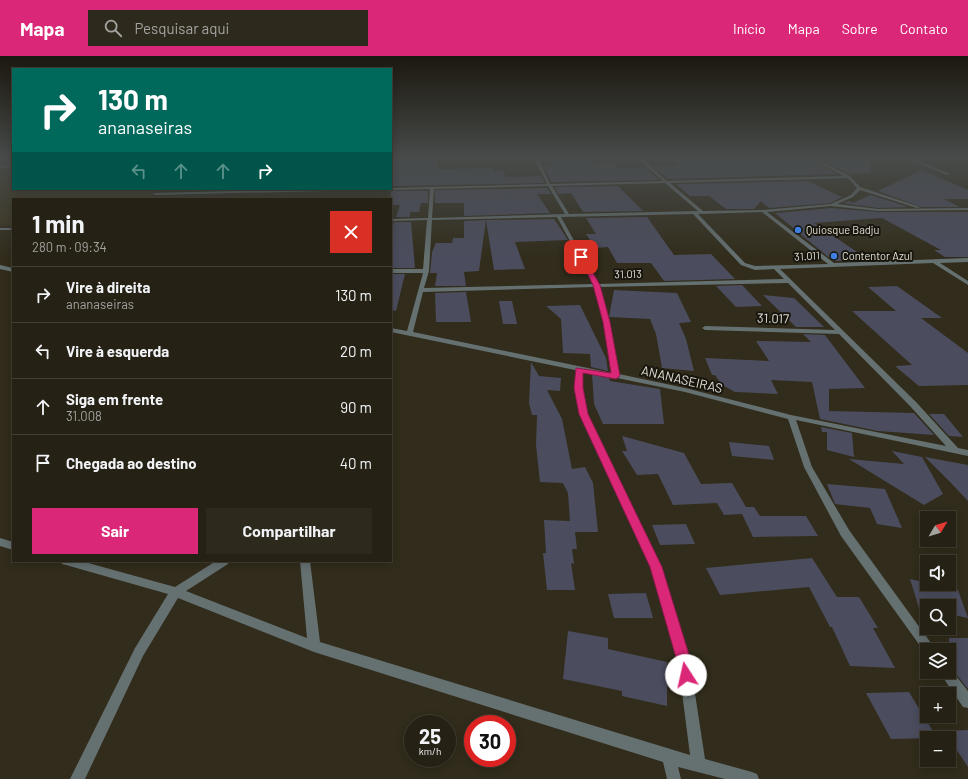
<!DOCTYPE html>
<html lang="pt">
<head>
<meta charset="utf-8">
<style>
  :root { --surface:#252114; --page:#2d291d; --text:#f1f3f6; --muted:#a3a3a0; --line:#423e34; --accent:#db2777 }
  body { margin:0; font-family:Barlow,sans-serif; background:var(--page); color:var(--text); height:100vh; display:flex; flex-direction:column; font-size:15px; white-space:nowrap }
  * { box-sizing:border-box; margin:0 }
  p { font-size:13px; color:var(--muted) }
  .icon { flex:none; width:22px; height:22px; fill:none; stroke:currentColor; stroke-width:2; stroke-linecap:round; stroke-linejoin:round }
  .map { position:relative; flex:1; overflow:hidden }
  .drawer { position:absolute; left:12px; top:142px; width:380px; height:364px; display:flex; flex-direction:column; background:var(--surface); border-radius:0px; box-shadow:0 2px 10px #0003,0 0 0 1px var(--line) }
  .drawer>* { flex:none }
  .hud { position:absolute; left:12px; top:12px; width:380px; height:122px; border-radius:0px; box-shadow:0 2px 10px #0003,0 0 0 1px var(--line); background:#00695c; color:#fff; overflow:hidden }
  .needle { width:26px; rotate:52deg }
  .tools { position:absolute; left:920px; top:455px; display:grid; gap:8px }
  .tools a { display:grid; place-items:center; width:36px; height:36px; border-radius:0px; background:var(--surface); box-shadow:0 2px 10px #0003,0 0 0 1px var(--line); font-size:20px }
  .speed { position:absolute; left:404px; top:659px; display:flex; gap:8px; font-size:20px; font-weight:700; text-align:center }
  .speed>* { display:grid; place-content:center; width:52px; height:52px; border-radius:50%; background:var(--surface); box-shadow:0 2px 10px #0003,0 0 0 1px var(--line); line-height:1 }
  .speed small { font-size:10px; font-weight:400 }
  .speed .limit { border:6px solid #d22; background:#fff; color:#111 }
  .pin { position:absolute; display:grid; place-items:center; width:34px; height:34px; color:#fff; margin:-17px; border-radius:8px; box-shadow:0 2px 6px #0006 }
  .me { position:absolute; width:44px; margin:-22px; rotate:350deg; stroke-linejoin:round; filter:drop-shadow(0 0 3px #0008) }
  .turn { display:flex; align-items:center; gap:14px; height:84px; padding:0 20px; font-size:18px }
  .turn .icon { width:52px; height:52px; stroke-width:2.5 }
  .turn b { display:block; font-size:28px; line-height:34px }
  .lanes { display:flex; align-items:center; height:38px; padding:0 20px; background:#0003; justify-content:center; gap:20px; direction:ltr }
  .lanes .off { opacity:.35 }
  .round { display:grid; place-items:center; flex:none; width:42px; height:42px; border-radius:0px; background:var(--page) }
  .overview { display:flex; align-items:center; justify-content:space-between; height:68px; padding:0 20px }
  h1 { font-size:24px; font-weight:700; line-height:30px }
  .button { display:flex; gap:8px; margin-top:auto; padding:8px 20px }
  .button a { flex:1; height:46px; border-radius:0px; background:var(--accent); color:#fff; font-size:16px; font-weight:700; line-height:46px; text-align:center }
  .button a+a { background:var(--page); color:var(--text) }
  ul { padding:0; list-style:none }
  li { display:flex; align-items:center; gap:12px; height:56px; padding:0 20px; border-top:1px solid var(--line) }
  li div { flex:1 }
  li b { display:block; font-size:15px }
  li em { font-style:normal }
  header { display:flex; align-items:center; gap:24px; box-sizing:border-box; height:56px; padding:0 20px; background:var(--accent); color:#fff }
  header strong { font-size:19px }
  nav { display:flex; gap:22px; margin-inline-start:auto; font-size:14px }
  .search { width:280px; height:36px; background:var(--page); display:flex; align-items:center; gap:10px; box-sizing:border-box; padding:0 14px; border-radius:0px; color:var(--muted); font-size:15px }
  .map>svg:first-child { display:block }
  .built { fill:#3b341c }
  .building { fill:#4b4d5e }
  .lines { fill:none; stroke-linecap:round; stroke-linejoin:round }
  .minor { fill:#657071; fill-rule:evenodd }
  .route { fill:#db2777; stroke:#8e194d }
  .shop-dot { fill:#3f7fe0; stroke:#17150d; stroke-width:1.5 }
  .labels { text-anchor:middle; stroke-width:4; stroke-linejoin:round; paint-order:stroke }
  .far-poi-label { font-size:11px; fill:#e2dfd4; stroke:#17150d; text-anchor:start }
  .far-street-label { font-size:11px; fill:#e2dfd4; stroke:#17150d }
  .street-label { font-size:13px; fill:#e2dfd4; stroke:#17150d }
</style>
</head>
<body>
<header>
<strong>Mapa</strong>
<div class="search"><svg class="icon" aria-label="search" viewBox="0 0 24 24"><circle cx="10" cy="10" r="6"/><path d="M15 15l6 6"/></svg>Pesquisar aqui</div>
<nav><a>Início</a><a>Mapa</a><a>Sobre</a><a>Contato</a></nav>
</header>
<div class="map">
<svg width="968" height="723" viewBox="0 0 968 723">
  <rect width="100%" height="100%" fill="#312c1b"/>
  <polygon class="built" points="0,112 13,112 13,133 161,133 149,143 13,143 13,169 0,170"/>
  <g class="building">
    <polygon points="584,102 593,108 612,107 622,113 622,112 645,111 659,124 551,126 544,111 554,111 548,105"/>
    <polygon points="666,102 809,102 837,118 668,123 653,111 679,110"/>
    <polygon points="817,102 826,102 831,104 870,105 870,117 849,118"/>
    <polygon points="437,104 437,113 493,112 494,115 503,115 506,121 541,120 545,127 391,130 391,105"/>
    <polygon points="922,114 968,134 968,143 944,143 960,151 921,151 878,135"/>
    <polygon points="808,125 842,141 831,147 769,152 761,145 754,153 726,153 709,140 690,140 676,128"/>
    <polygon points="618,130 643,155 583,156 571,137 558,138 555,131"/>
    <polygon points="547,132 551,138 537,138 550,157 464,160 464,147 435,147 435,134"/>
    <polygon points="391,135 428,135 428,147 421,147 419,156 410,156 410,161 396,161 400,149 391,149"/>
    <polygon points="870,139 909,151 878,152 843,147 849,145 853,147"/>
    <polygon points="831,152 878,156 968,156 968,201 945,201 934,194 941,194 882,162 814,167 869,204 833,205 775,157"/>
    <polygon points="647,161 674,199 711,198 735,223 664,225 651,207 617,207 608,191 595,192 586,178 596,178 586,162"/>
    <polygon points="554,163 568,184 515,186 525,213 494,214 486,164"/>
    <polygon points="486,164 479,215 464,216 466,230 435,230 437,217 430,217 432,196 436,187 452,187 453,182 464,182 464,165"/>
    <polygon points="394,166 411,166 415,212 391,212 391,177"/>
    <polygon points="391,218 405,218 396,255 391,254"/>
    <polygon points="742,229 762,250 736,251 716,230"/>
    <polygon points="897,230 942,262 921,262 968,297 968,329 919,330 895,310 912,309 852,255 896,255 868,231"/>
    <polygon points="614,234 677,237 691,266 679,267 686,283 694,315 662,312 656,278 650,263 609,261"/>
    <polygon points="466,236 471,266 436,266 435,237"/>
    <polygon points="763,239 794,242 824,271 796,271"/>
    <polygon points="499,245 512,245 517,268 503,268"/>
    <polygon points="580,249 606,302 608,315 591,311 590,298 563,297 561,263 546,250"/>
    <polygon points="803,278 825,279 865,332 829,333 829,355 914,357 934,379 878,375 820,363 812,326 771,324 778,338 735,336 722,329 715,319 712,319 705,302 769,305 756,285 811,286"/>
    <polygon points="531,306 539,320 561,322 560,335 547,334 562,363 572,413 585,411 593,427 598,476 575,476 577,493 572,493 574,508 571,507 575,534 547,534 543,497 546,497 544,464 570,465 568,437 563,427 540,426 536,389 537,359 532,359 529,347"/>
    <polygon points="592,318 609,322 610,325 660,333 664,368 603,368 594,348"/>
    <polygon points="929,358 944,358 963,381 949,380"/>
    <polygon points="821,371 852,377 854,401 827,394 827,376 822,376"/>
    <polygon points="622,380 684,397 701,428 732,427 746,451 754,451 760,460 806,460 818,480 753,481 742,458 724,459 717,447 673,449 658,418 637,419 622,395 627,395"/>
    <polygon points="729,386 769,390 774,404 732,400"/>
    <polygon points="892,395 922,401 943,438 924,449 849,403 904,408"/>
    <polygon points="925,401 968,409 968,445 951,427"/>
    <polygon points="827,428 885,433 902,472 877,468 870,452 835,448"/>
    <polygon points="686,468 695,488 660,489 652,469"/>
    <polygon points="812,502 837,541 859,541 878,572 873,572 895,612 850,610 832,571 830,571 809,531 720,539 706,512"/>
    <polygon points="910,523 958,534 968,562 949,558 949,550 927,550 927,553 919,552"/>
    <polygon points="646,537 653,562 614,562 608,538"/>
    <polygon points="568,575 608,582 608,593 667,606 667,650 622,640 622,635 563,623"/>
    <polygon points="949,582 968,582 968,633 949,609"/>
    <polygon points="909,636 937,682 891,683 866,637"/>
    <polygon points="968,674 968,711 944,675"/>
  </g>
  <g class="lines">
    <g class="minor">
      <polygon points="391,102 397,102 391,103"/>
      <path d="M534,102H538L550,128L663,125L637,102H641L667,125L844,120L810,102H814L850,120L860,131L920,151L917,152L860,134L853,141L837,148L878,153L968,152V154L878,155L831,150L767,156L834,207L968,202V206L940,207L968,225V229L933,207L780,213L916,346L958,392L968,394V400L796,364L812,411L849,474L936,594H927V598H926L841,480L804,411L788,363L685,336L583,315V332L588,358L661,511L690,605L705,703L752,716L757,718L759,723H725L678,711L681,723H667L663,706L314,596L178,542L143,600L85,723H70L135,592L168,538L66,509L62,508L61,505H81L175,531L216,505H229L228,508L186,535L307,582L300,505H310L320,586L690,699L678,605L651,511L580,358L575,332V314L391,276V272L407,275L423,217H391V213H423L427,164L391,165V163L428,162L430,133L391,134L389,133H391V132L547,128ZM848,122L857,132L851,139L831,148L763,154L703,155L670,127ZM665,127L698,155L569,158L552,130ZM548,130L565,158L432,162L434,133ZM762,156L828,208L755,210L745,207L698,158ZM693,158L741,209L755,214L774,213L784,223L598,228L561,161ZM557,161L593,228L424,232L429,215L432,164ZM788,227L835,274L705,270L702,272L705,274L839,278L910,350L946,390L791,359L685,332L619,318L609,266L599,231ZM594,231L603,266L612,317L413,276L423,236Z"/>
      <polygon points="906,102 911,102 950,118 947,119"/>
      <polygon points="13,109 13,111 0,112 0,110"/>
      <polygon points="317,133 369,133 367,134 155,139 153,138 155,137"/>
      <rect x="0" y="172" width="13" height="2"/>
      <polygon points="0,209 13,212 13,216 0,213"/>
      <polygon points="0,482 13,486 13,494 0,490"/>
      <polygon points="949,611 968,635 968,652 963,651 942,620 940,616 949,616"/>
    </g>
  </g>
  <linearGradient id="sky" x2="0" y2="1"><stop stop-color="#1b180f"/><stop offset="0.5" stop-color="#484b4a"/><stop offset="1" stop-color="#484b4a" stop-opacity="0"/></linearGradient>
  <rect width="968" height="203" fill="url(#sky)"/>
  <polygon class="route" points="579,200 583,200 600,229 610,266 620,320 616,323 583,317 583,332 588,358 662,511 691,605 693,619 691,624 686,626 681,624 677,605 650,511 579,358 574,332 576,312 611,317 603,266 593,229"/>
  <g class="shop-dot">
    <circle cx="798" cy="174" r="4"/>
    <circle cx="834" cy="200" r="4"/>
  </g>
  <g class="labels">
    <g class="far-poi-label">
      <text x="806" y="178">Quiosque Badju</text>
      <text x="842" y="204">Contentor Azul</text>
    </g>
    <g class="far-street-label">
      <text transform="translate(807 200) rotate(-3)" y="4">31.011</text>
      <text transform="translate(628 218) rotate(-1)" y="4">31.013</text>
    </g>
    <g class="street-label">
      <text transform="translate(773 262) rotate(2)" y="5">31.017</text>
      <text transform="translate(682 323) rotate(13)" y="5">ANANASEIRAS</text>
    </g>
  </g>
</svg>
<div class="tools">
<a><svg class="needle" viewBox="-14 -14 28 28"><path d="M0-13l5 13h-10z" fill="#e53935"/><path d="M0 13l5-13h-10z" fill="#a3a3a0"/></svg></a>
<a><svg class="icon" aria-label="sound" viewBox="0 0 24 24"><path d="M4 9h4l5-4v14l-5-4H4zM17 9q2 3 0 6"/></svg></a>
<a><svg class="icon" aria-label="search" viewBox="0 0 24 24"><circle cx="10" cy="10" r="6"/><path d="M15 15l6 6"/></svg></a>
<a><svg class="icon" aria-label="layers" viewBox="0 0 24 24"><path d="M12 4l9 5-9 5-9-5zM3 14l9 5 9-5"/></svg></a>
<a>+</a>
<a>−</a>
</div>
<div class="speed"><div>25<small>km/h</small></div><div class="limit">30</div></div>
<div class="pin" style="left:581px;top:201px;background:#d93025"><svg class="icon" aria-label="arrive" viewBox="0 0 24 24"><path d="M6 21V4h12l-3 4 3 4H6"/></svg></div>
<svg class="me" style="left:686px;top:619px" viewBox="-20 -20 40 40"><circle r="19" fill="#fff"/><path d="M0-13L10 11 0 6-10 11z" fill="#db2777"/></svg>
<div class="hud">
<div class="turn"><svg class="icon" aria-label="right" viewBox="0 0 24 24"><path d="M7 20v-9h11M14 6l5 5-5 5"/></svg><div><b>130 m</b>ananaseiras</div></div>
<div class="lanes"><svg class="icon off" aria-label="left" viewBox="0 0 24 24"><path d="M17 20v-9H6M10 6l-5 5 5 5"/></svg><svg class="icon off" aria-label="ahead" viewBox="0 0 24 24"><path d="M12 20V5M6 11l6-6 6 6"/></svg><svg class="icon off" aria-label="ahead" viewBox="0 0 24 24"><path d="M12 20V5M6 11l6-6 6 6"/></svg><svg class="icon" aria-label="right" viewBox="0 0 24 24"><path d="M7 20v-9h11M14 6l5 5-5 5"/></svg></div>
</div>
<section class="drawer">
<div class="overview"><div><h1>1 min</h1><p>280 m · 09:34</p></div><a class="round" style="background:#d93025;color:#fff"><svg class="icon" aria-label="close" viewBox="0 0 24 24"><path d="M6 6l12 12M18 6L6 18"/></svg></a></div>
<ul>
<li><svg class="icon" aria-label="right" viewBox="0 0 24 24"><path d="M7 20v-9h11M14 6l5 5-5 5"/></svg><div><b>Vire à direita</b><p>ananaseiras</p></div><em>130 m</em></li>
<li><svg class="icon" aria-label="left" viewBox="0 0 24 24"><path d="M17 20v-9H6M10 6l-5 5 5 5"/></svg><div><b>Vire à esquerda</b></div><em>20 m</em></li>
<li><svg class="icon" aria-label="ahead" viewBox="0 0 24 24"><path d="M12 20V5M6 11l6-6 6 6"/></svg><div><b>Siga em frente</b><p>31.008</p></div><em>90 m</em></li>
<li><svg class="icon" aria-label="arrive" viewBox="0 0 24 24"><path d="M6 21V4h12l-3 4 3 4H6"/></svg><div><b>Chegada ao destino</b></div><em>40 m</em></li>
</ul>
<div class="button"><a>Sair</a><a>Compartilhar</a></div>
</section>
</div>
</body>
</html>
